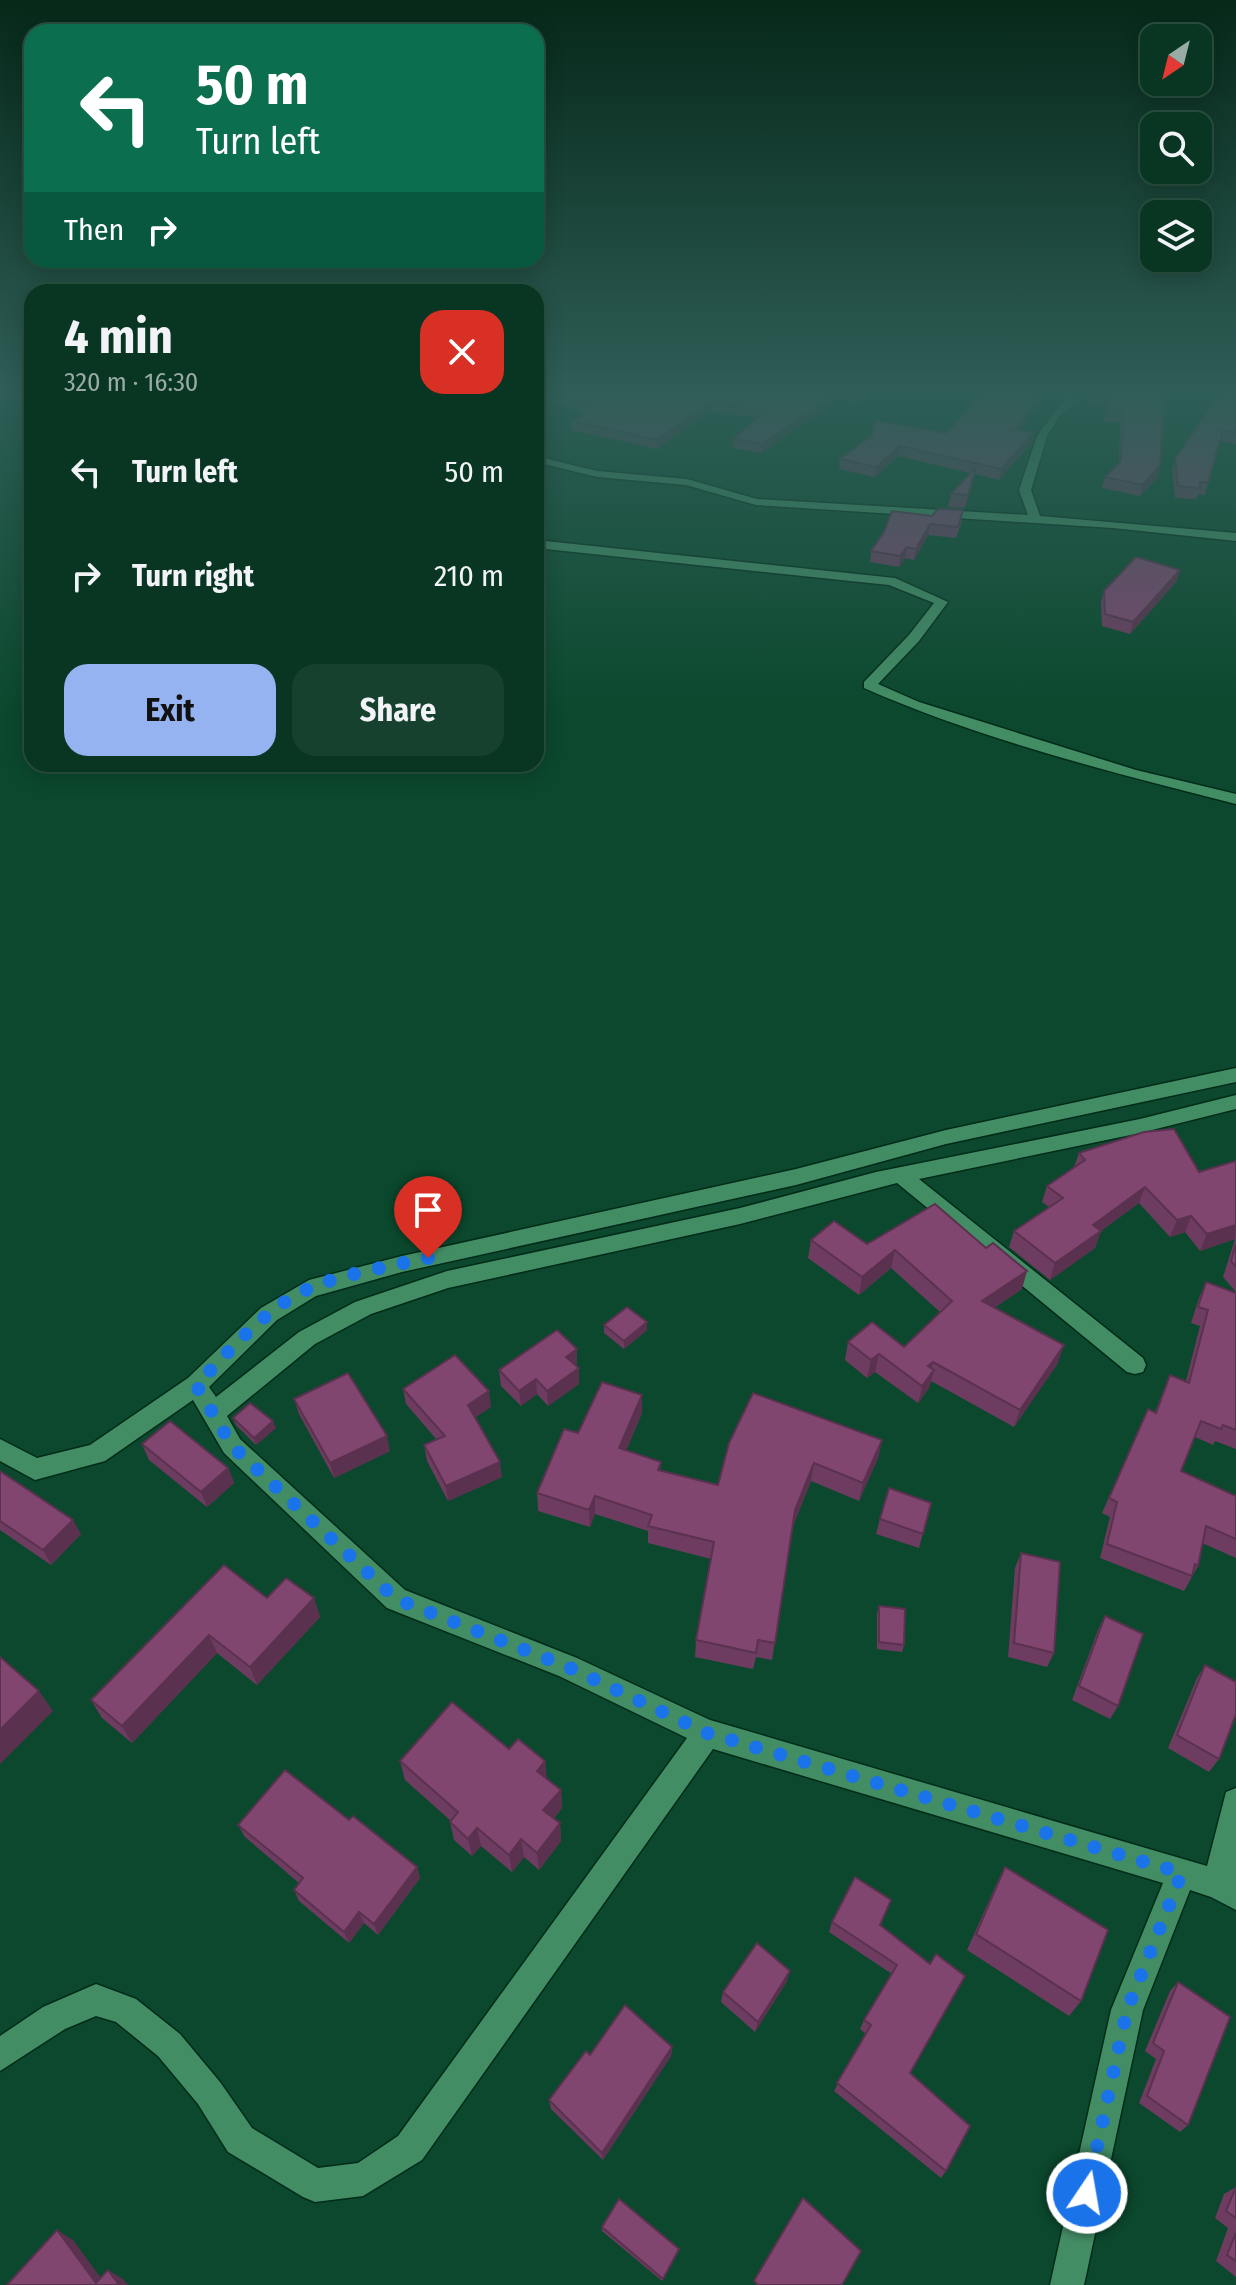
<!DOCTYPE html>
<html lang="en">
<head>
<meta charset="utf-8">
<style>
  :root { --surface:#083622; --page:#16412f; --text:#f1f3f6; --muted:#98aba5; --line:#295040; --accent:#95b2f1 }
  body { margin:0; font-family:"Fira Sans Condensed",sans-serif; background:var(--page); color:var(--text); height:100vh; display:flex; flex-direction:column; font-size:30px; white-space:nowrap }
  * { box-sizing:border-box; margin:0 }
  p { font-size:26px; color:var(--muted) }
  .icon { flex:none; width:44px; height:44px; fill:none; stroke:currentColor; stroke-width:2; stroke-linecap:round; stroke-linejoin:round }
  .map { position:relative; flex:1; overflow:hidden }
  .sheet { position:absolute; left:24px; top:284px; width:520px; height:488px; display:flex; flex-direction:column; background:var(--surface); border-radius:24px; box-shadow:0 4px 20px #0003,0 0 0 2px var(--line) }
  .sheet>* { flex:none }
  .banner { position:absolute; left:24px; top:24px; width:520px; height:244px; border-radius:24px; box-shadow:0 4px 20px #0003,0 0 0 2px var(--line); background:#0b6e4f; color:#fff; overflow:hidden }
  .needle { width:52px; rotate:215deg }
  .tools { position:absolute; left:1140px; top:24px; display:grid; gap:16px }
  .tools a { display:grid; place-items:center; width:72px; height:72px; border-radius:16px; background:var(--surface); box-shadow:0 4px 20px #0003,0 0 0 2px var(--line); font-size:40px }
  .pin { position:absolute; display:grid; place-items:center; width:68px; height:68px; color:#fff; margin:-82px -34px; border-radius:50% 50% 50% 0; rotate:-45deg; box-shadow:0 0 8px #0007 }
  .pin .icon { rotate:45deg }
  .me { position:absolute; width:88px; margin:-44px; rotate:12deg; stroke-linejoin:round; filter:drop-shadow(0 0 6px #0008) }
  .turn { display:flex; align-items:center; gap:28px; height:168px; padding:0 40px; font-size:36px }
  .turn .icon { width:104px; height:104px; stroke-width:2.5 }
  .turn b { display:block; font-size:56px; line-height:68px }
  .then { display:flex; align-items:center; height:76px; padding:0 40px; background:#0003; gap:16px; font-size:30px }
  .round { display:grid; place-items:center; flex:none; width:84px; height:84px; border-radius:24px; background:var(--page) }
  .summary { display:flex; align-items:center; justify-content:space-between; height:136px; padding:0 40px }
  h1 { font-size:48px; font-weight:700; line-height:60px }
  .cta { display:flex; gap:16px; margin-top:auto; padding:16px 40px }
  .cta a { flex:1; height:92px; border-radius:24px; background:var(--accent); color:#111; font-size:32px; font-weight:700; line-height:92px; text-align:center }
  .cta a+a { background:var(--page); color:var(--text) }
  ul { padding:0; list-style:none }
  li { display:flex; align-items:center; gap:24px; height:104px; padding:0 40px }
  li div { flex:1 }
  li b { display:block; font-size:30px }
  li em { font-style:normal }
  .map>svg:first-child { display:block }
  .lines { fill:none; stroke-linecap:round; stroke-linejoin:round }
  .minor-casing { stroke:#022c19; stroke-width:3 }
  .minor { fill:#438d65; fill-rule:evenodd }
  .wall { fill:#6e3c60 }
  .shaded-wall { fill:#5a314e }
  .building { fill:#804670; stroke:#5a314e; stroke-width:2 }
  .route { stroke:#1a73e8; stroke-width:14; stroke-dasharray:0 25.2 }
</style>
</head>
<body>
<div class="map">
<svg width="1236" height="2285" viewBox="0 0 1236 2285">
  <rect width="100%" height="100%" fill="#0b482d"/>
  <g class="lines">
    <defs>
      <g id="minor">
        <polygon points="1069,393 1079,393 1077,401 1059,417 1047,436 1031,490 1040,516 1236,533 1236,541 1113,528 756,505 686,485 597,477 536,462 536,456 597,471 687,479 757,499 1028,515 1019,490 1037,436"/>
        <path d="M536,540L895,578L948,602L919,641L878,684L919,702L1136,770L1236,794V804C1114,773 979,739 864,688V682L909,635L934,603L889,585L536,548Z"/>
        <polygon points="1236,1068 1236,1082 946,1144 796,1185 402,1272 316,1296 277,1320 209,1387 216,1397 299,1332 355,1302 447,1271 740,1208 876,1172 1140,1119 1236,1095 1236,1109 1140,1133 919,1179 1143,1358 1146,1365 1143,1372 1135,1374 1127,1372 897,1183 740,1224 448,1288 371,1314 315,1344 227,1416 240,1439 405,1590 577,1658 710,1720 1207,1866 1226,1792 1236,1788 1236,1910 1211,1897 1190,1890 1143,2010 1084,2285 1050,2285 1111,2010 1163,1883 713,1749 422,2160 363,2196 315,2202 303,2197 228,2152 198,2104 158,2056 116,2022 96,2016 65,2029 0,2071 0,2036 43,2007 96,1984 136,1999 180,2034 220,2082 252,2128 318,2168 358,2163 398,2136 687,1738 559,1676 387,1608 224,1453 193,1400 105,1461 35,1480 0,1461 0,1439 37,1458 90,1445 188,1378 261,1308 309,1280 402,1256 796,1169 946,1130"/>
      </g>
    </defs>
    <use href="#minor" class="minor-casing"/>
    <use href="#minor" class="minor"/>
  </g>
  <g class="wall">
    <polygon points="536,393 871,393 858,403 833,398 820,412 761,453 733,448 733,439 758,418 709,412 657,449 572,430 572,421 584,413 536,397"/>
    <polygon points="970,393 1031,393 1040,395 1038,404 1020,430 1034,432 1032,442 999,480 975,474 965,508 948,507 951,494 970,473 898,456 875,477 839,469 840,459 947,433 980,395"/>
    <polygon points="1094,393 1165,393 1160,466 1158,477 1140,496 1102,488 1105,477 1119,463 1120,423 1104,421 1106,406 1092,404"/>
    <polygon points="1236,393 1236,444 1220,441 1205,495 1198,494 1196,499 1175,498 1172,471 1175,459"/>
    <polygon points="892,511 962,521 956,538 928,535 914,560 905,558 899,567 870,562 871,551 884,532"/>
    <polygon points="1180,570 1177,581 1130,634 1102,626 1101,602 1104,591"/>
    <polygon points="1079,1153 1199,1172 1236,1161 1236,1292 1223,1277 1235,1239 1200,1251 1185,1232 1170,1237 1139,1203 1101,1231 1095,1248 1050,1280 1009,1247 1014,1231 1049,1207 1042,1202 1047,1186 1074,1167"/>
    <polygon points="935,1204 1022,1289 994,1308 1058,1363 1014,1427 931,1381 929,1388 918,1403 875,1372 867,1378 845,1360 848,1342 904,1347 940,1312 891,1268 859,1295 808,1258 811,1240 867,1244"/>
    <polygon points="1206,1282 1236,1293 1236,1449 1215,1441 1213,1445 1195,1437 1181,1471 1236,1496 1236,1558 1202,1543 1198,1566 1184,1591 1100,1558 1110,1517 1102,1513 1148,1409 1155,1412 1170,1375 1186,1381 1200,1326 1191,1323 1199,1298"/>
    <polygon points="647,1322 647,1330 624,1349 604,1333 604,1325"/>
    <polygon points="577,1365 576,1366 579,1384 548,1406 537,1394 521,1406 501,1386 499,1370"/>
    <polygon points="403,1389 491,1407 475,1417 502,1477 448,1501 427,1461 424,1445 437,1440 406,1404"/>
    <polygon points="294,1399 390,1451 334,1478 299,1414"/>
    <polygon points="642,1413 626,1451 661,1462 660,1471 718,1485 882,1440 878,1458 859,1501 811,1481 793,1526 772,1660 756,1657 753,1669 695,1657 696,1640 711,1559 648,1543 648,1531 595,1514 590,1527 538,1511 537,1493 578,1433"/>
    <polygon points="233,1418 276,1428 256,1445 236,1425"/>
    <polygon points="142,1444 228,1468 234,1483 207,1507 149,1460"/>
    <polygon points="0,1471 81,1534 51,1565 0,1530"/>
    <polygon points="931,1503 919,1548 876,1534 880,1519"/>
    <polygon points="1021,1553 1054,1653 1047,1667 1008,1657 1015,1568"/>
    <polygon points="267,1598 314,1598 320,1617 257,1685 217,1653 132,1743 102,1718 91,1700"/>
    <polygon points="879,1606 904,1645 902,1652 877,1649 877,1613"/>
    <polygon points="1105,1616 1118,1706 1110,1719 1072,1700 1098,1630"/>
    <polygon points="1205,1665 1219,1759 1209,1772 1168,1748 1197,1678"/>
    <polygon points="509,1749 545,1761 546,1778 561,1790 562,1808 554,1818 560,1823 561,1841 539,1870 524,1857 512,1872 481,1846 472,1856 454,1840 450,1822 451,1821 405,1780 400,1761"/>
    <polygon points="349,1820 417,1867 420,1878 378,1935 364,1923 349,1943 299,1901 294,1890 299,1883 245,1837 238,1825"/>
    <polygon points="1005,1867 1081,2001 1069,2016 967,1950 996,1885"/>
    <polygon points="832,1922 880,1925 930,1964 910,2073 946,2171 941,2178 834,2091 866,2034 860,2029 864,2020 892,1974 829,1932"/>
    <polygon points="787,1981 755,2032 721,2002 723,1992"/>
    <polygon points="1178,1982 1188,2125 1180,2132 1139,2103 1156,2059 1145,2051 1170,1991"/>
    <polygon points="672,2047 671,2056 603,2160 551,2109 549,2100 590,2055"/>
    <polygon points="1236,2187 1236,2277 1216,2261 1228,2228 1215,2218 1224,2194"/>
    <polygon points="602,2227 679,2249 662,2281 602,2231"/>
  </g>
  <g class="shaded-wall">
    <polygon points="830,393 833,393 833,398 820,412 761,453 762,444"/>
    <polygon points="861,393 871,393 858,403 859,395"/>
    <polygon points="1040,395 1038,404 1014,440 1015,430"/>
    <polygon points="709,404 709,412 657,449 657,440"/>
    <polygon points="1034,432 1032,442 999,480 1001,469"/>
    <polygon points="900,446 898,456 875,477 876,467"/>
    <polygon points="1160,466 1158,477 1140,496 1142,485"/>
    <polygon points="976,467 974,480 965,508 968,495"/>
    <polygon points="930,524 928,535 914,560 916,549"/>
    <polygon points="907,547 905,558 899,567 900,556"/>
    <polygon points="1180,570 1177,581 1130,634 1133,622"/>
    <polygon points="1145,1187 1139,1203 1087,1241 1093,1225"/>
    <polygon points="1191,1216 1185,1232 1170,1237 1177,1220"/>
    <polygon points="1236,1225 1235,1239 1200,1251 1207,1234"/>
    <polygon points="1101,1231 1095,1248 1050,1280 1055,1263"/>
    <polygon points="895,1250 891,1268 859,1295 862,1277"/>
    <polygon points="1027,1271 1022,1289 977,1319 982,1301"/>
    <polygon points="647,1322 647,1330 624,1349 624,1341"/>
    <polygon points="1064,1345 1058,1363 1014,1427 1020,1410"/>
    <polygon points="577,1349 577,1365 567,1373 566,1357"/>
    <polygon points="879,1354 875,1372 867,1378 871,1360"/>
    <polygon points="933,1362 929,1377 934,1370 929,1388 918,1403 928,1366"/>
    <polygon points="579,1368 579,1384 548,1406 547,1391"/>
    <polygon points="536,1379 537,1394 521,1406 519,1391"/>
    <polygon points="489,1391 491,1407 470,1421 468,1405"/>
    <polygon points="642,1395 642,1413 619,1466 619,1448"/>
    <polygon points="273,1421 276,1428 256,1445 254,1438"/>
    <polygon points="387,1436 390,1451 334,1478 330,1463"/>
    <polygon points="882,1440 878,1458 859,1501 863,1483"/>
    <polygon points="500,1462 502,1477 448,1501 446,1486"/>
    <polygon points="814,1463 811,1481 792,1528 795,1510"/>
    <polygon points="228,1468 234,1483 207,1507 201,1492"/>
    <polygon points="595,1496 595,1514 590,1527 589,1510"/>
    <polygon points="73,1520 81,1534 51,1565 43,1550"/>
    <polygon points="314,1598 320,1617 257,1685 250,1667"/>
    <polygon points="209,1635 217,1653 132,1743 122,1726"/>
    <polygon points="39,1691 53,1711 0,1764 0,1730"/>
    <polygon points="545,1761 547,1780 537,1771"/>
    <polygon points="561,1790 562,1808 545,1828 543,1810"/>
    <polygon points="560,1823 561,1841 539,1870 537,1853"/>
    <polygon points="477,1828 481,1846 472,1856 468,1839"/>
    <polygon points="521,1839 524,1857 512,1872 509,1855"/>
    <polygon points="417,1867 420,1878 378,1935 374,1924"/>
    <polygon points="359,1912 364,1923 349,1943 344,1932"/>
    <polygon points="790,1971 787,1981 755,2032 758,2022"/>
    <polygon points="672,2047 671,2056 603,2160 602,2153"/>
    <polygon points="57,2230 73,2240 106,2285 96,2283"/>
    <polygon points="108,2270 123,2279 128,2285 119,2285"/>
  </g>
  <g class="building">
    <polygon points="549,393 830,393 821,403 762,444 733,439 767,410 709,404 657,440 572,421 593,407"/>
    <polygon points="982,393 1031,393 1040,395 1015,430 1034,432 1001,469 900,446 876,467 840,459 872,435 875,421 947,433"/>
    <polygon points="1094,393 1165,393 1160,466 1142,485 1105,477 1121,461 1123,412 1107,411 1108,396"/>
    <polygon points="1220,393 1236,393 1236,432 1223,430 1208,483 1200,482 1200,488 1178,486 1175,459"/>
    <polygon points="976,467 968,495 951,494"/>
    <polygon points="938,509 963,510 958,527 930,524 916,549 907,547 900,556 871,551 884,532 892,511 932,516"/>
    <polygon points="1136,557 1180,570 1133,622 1105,614 1104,591"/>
    <polygon points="1174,1129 1199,1172 1236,1161 1236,1225 1207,1234 1191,1216 1177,1220 1145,1187 1093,1225 1101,1231 1055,1263 1014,1231 1063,1198 1047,1186 1085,1160 1079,1153 1144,1132"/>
    <polygon points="935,1204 986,1248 993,1243 1027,1271 982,1301 1064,1345 1020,1410 933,1362 928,1366 934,1370 922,1386 879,1354 871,1360 848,1342 872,1322 904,1347 952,1301 895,1250 862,1277 811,1240 834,1221 867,1244"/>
    <polygon points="1236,1244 1236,1267 1231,1261"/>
    <polygon points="1206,1282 1236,1293 1236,1430 1223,1425 1221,1429 1201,1421 1181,1471 1236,1496 1236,1539 1206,1526 1198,1566 1195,1564 1192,1576 1107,1544 1117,1502 1109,1498 1148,1409 1156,1413 1170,1375 1189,1383 1208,1310 1198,1307"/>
    <polygon points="627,1307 647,1322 624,1341 604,1325"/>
    <polygon points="557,1330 577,1349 566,1357 579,1368 547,1391 536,1379 519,1391 499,1370"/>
    <polygon points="455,1355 489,1391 468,1405 500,1462 446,1486 424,1445 445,1436 403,1389"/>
    <polygon points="348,1373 387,1436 330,1463 294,1399"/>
    <polygon points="602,1382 642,1395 619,1448 661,1462 658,1470 718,1485 729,1443 753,1393 882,1440 863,1483 814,1463 795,1510 775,1643 758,1640 756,1653 696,1640 714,1542 648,1526 652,1515 595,1496 589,1510 537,1493 564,1429 578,1433"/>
    <polygon points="250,1403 273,1421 254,1438 233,1418"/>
    <polygon points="170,1421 228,1468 201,1492 142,1444"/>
    <polygon points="0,1471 73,1520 43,1550 0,1521"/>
    <polygon points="889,1488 931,1503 923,1534 880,1519"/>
    <polygon points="1021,1553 1060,1562 1054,1653 1014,1643"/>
    <polygon points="224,1565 267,1598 286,1578 314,1598 250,1667 209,1635 122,1726 91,1700"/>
    <polygon points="879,1606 905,1609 904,1645 879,1642"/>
    <polygon points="1105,1616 1143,1634 1118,1706 1079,1686"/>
    <polygon points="0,1657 39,1691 0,1730"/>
    <polygon points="1205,1665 1236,1682 1236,1714 1219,1759 1177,1735"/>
    <polygon points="452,1702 509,1749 518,1739 545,1761 537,1771 561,1790 543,1810 560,1823 537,1853 521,1839 509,1855 477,1828 468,1839 450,1822 458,1812 400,1761"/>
    <polygon points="285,1770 349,1820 353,1816 417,1867 374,1924 359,1912 344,1932 294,1890 303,1878 238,1825"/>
    <polygon points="1005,1867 1108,1930 1081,2001 976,1934"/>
    <polygon points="855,1877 891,1900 880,1925 930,1964 936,1954 965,1976 910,2073 970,2126 946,2171 837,2083 871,2025 864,2020 897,1965 832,1922"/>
    <polygon points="757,1943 790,1971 758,2022 723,1992"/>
    <polygon points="1178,1982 1230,2017 1188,2125 1147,2096 1164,2051 1153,2043"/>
    <polygon points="625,2005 672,2047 602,2153 549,2100 586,2051 590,2055"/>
    <polygon points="1236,2187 1236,2218 1226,2211"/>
    <polygon points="803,2198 861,2251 842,2285 758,2285 754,2281"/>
    <polygon points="619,2199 679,2249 663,2279 602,2227"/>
    <polygon points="57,2230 96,2283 108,2270 119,2285 7,2285"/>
    <polygon points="1236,2233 1236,2261 1227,2255"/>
  </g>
  <linearGradient id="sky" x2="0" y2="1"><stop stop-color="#062819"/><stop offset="0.55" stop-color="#2e5e57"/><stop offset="1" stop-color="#2e5e57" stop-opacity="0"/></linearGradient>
  <rect width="1236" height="713" fill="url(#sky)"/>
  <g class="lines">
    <path class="route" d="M428,1258C395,1265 338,1275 308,1289C264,1309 230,1351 196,1385L232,1446L396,1599L568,1667L707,1733L1182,1873L1127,2010L1087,2193"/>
  </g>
</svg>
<div class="tools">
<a><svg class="needle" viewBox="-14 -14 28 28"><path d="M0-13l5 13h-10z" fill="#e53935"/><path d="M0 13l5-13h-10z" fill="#98aba5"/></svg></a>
<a><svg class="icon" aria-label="search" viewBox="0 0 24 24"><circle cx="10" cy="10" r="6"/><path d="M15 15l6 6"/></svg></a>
<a><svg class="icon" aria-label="layers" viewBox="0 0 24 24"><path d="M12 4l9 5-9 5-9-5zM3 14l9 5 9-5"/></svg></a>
</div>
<div class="pin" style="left:428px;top:1258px;background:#d93025"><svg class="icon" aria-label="arrive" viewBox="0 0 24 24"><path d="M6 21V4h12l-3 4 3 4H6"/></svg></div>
<svg class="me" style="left:1087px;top:2193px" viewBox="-20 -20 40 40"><circle r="17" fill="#1a73e8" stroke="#fff" stroke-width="3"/><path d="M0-11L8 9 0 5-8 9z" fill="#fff"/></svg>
<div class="banner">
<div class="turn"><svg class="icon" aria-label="left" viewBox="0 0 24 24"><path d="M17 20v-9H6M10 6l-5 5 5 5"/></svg><div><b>50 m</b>Turn left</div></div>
<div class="then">Then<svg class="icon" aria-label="right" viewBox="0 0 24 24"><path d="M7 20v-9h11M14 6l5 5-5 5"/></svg></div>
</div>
<section class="sheet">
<div class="summary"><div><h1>4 min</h1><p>320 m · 16:30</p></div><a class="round" style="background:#d93025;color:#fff"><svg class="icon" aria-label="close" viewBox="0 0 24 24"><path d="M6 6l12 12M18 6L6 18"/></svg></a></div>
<ul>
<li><svg class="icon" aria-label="left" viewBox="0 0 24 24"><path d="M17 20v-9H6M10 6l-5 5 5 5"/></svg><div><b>Turn left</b></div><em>50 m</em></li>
<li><svg class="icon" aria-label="right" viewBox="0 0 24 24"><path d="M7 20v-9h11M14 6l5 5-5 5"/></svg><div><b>Turn right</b></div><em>210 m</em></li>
</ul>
<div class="cta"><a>Exit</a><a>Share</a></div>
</section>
</div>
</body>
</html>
